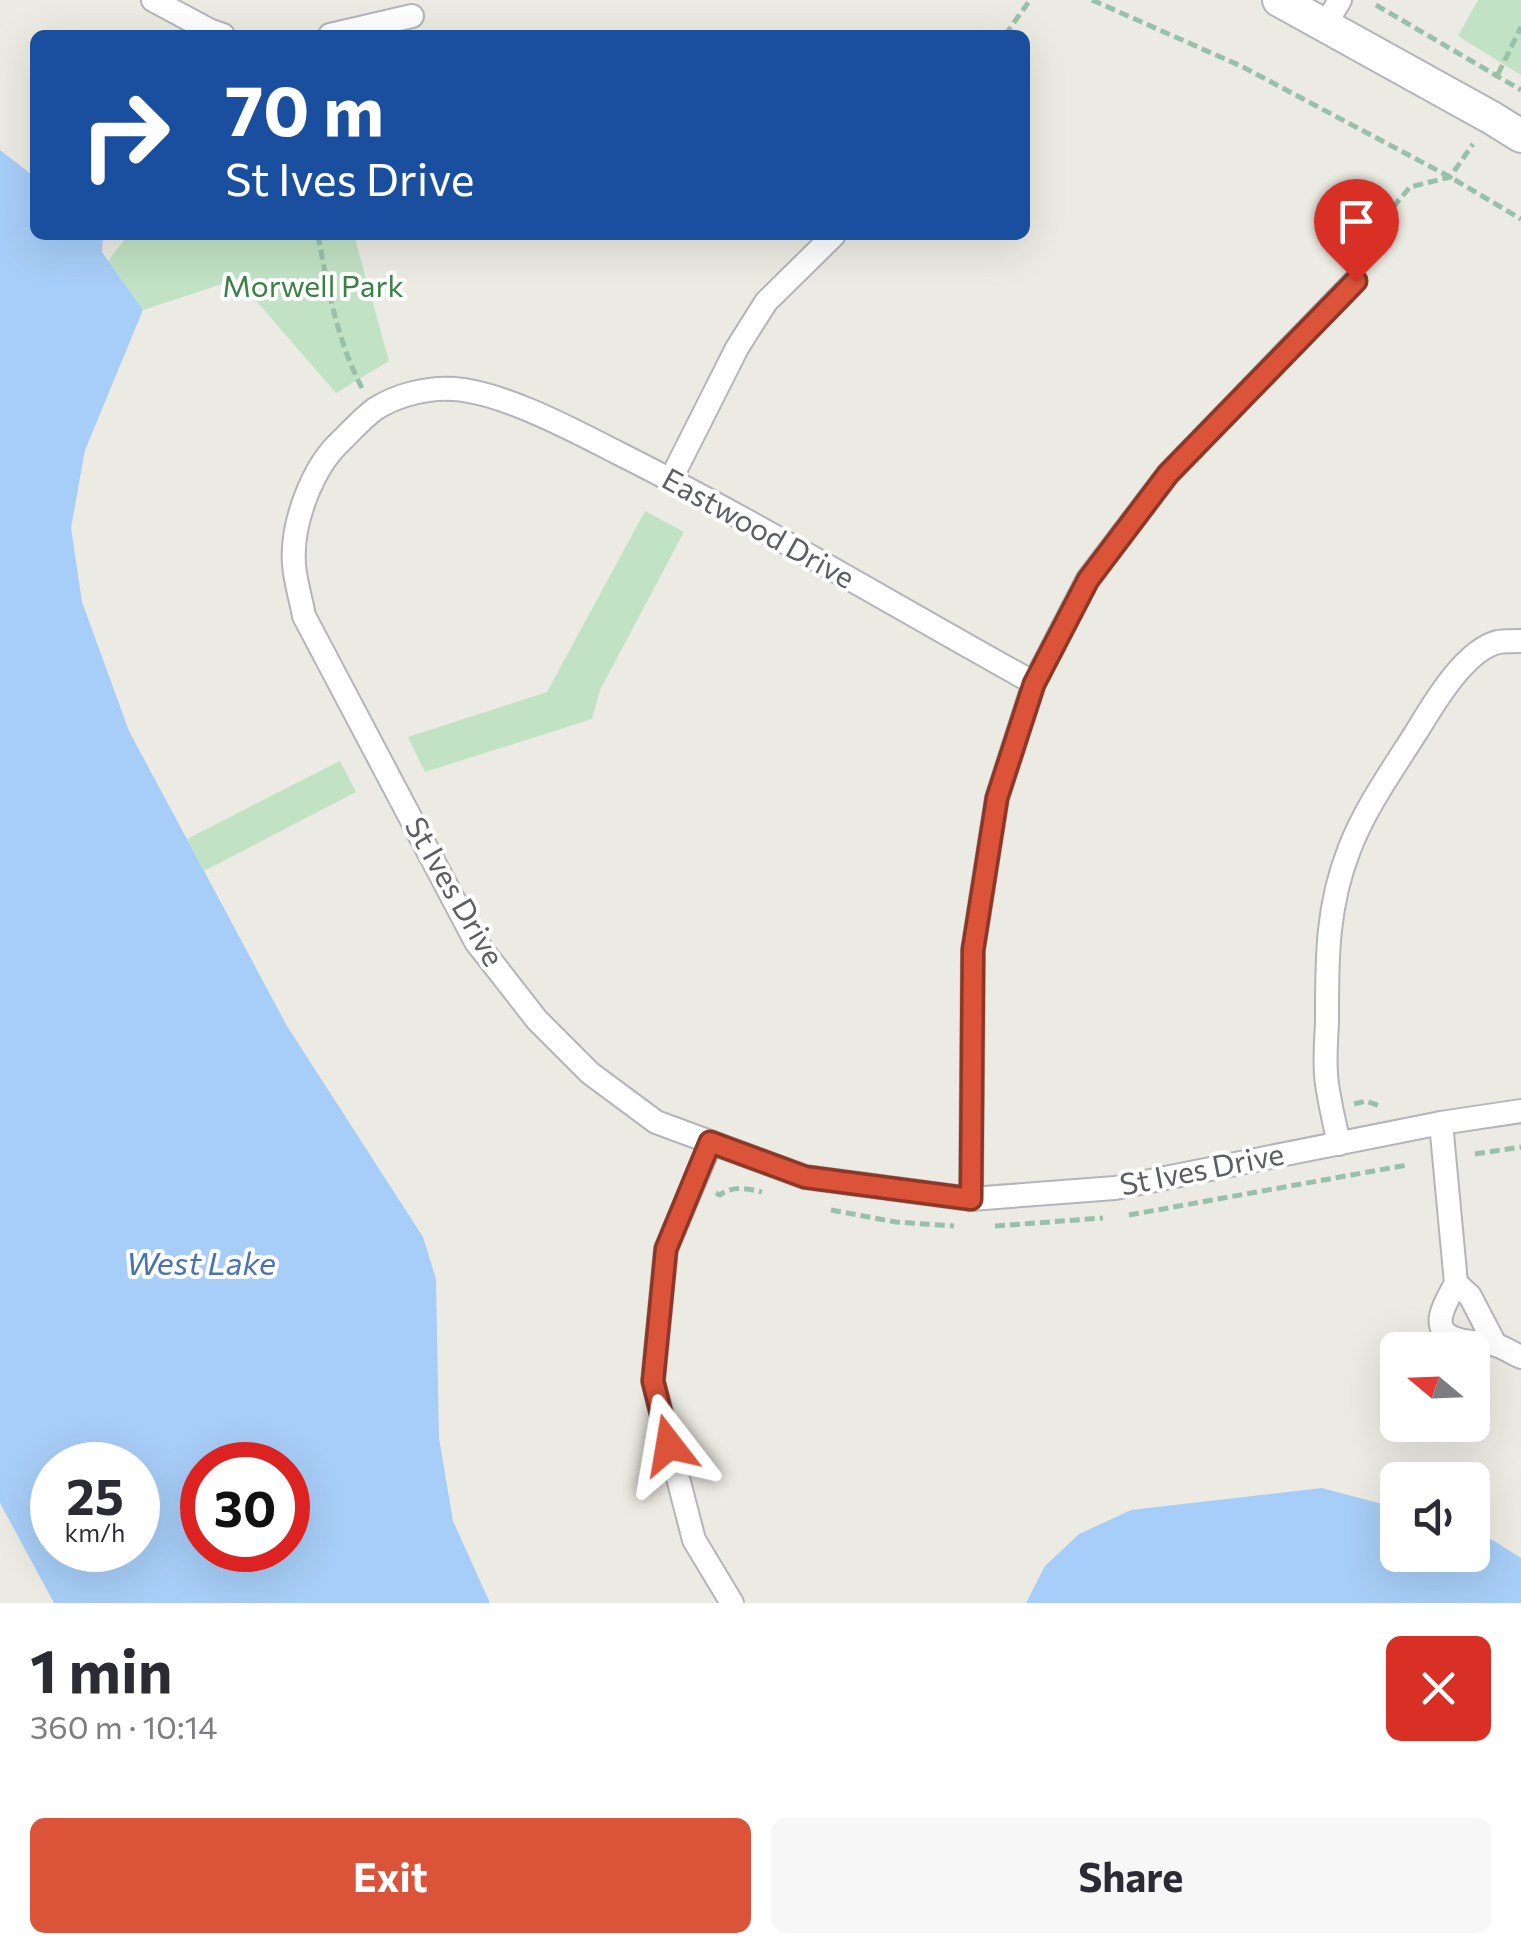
<!DOCTYPE html>
<html lang="en">
<head>
<meta charset="utf-8">
<style>
  :root { --surface:#fff; --page:#f7f7f7; --text:#2b2b33; --muted:#7c7c81; --accent:#db543a }
  body { margin:0; font-family:Commissioner,sans-serif; background:var(--page); color:var(--text); height:100vh; display:flex; flex-direction:column; font-size:38px; white-space:nowrap }
  * { box-sizing:border-box; margin:0 }
  p { font-size:32px; color:var(--muted) }
  .icon { flex:none; width:55px; height:55px; fill:none; stroke:currentColor; stroke-width:2; stroke-linecap:round; stroke-linejoin:round }
  .map { position:relative; height:1603px; overflow:hidden }
  .panel { display:flex; flex-direction:column; background:var(--surface); flex:1 }
  .panel>* { flex:none }
  .hud { position:absolute; left:30px; top:30px; width:1000px; height:210px; border-radius:15px; box-shadow:0 10px 40px #0002; background:#1a4fa0; color:#fff; overflow:hidden }
  .needle { width:65px; rotate:289deg }
  .buttons { position:absolute; left:1380px; top:1332px; display:grid; gap:20px }
  .buttons a { display:grid; place-items:center; width:110px; height:110px; border-radius:15px; background:var(--surface); box-shadow:0 10px 40px #0002; font-size:50px }
  .speed { position:absolute; left:30px; top:1442px; display:flex; gap:20px; font-size:50px; font-weight:700; text-align:center }
  .speed>* { display:grid; place-content:center; width:130px; height:130px; border-radius:50%; background:var(--surface); box-shadow:0 10px 40px #0002; line-height:1 }
  .speed small { font-size:25px; font-weight:400 }
  .speed .limit { border:15px solid #d22; background:#fff; color:#111 }
  .pin { position:absolute; display:grid; place-items:center; width:85px; height:85px; color:#fff; margin:-102px -42px; border-radius:50% 50% 50% 0; rotate:-45deg; box-shadow:0 0 10px #0007 }
  .pin .icon { rotate:45deg }
  .me { position:absolute; width:110px; margin:-55px; rotate:346deg; stroke-linejoin:round; filter:drop-shadow(0 0 8px #0008) }
  .turn { display:flex; align-items:center; gap:35px; height:210px; padding:0 30px; font-size:45px }
  .turn .icon { width:130px; height:130px; stroke-width:2.5 }
  .turn b { display:block; font-size:70px; line-height:85px }
  .round { display:grid; place-items:center; flex:none; width:105px; height:105px; border-radius:15px; background:var(--page) }
  .summary { display:flex; align-items:center; justify-content:space-between; height:170px; padding:0 30px }
  h1 { font-size:60px; font-weight:700; line-height:75px }
  .cta { display:flex; gap:20px; margin-top:auto; padding:20px 30px }
  .cta a { flex:1; height:115px; border-radius:15px; background:var(--accent); color:#fff; font-size:40px; font-weight:700; line-height:115px; text-align:center }
  .cta a+a { background:var(--page); color:var(--text) }
  .map>svg:first-child { display:block }
  .green { fill:#c1e2c4 }
  .water { fill:#a7cef8; fill-rule:evenodd }
  .lines { fill:none; stroke-linecap:round; stroke-linejoin:round }
  .street-casing { stroke:#b3b5b9; stroke-width:26 }
  .secondary-casing { stroke:#b2b5b9; stroke-width:36 }
  .path { stroke:#99c0a8; stroke-width:5; stroke-dasharray:10 5; stroke-linecap:butt }
  .street { stroke:#fff; stroke-width:22 }
  .secondary { stroke:#fff; stroke-width:32 }
  .route-casing { stroke:#8e3726; stroke-width:25 }
  .route { stroke:#db543a; stroke-width:18 }
  .labels { text-anchor:middle; stroke-width:8; stroke-linejoin:round; paint-order:stroke }
  .park-label { font-size:30px; fill:#3b8145; stroke:#fff }
  .street-label { font-size:30px; fill:#5b5e62; stroke:#fff }
  .water-label { font-size:32px; font-style:italic; fill:#4973b1; stroke:#fff }
</style>
</head>
<body>
<div class="map">
<svg width="1521" height="1603" viewBox="0 0 1521 1603">
  <rect width="100%" height="100%" fill="#ecebe3"/>
  <g class="green">
    <polygon points="1478,0 1521,0 1521,75 1458,36"/>
    <polygon points="128,235 354,235 389,361 336,393 237,279 143,310 108,261"/>
    <polygon points="645,511 684,532 600,690 592,719 425,772 408,737 547,692"/>
    <polygon points="340,761 356,792 204,871 187,839"/>
  </g>
  <g class="water">
    <path d="M0,150L35,177V235H103L102,252L143,310L85,450L71,528L82,602L129,731L287,1026L423,1237L436,1279L439,1438L453,1521L490,1603H54L0,1503ZM52,1465H138V1550H52ZM202,1465H288V1550H202Z"/>
    <polygon points="1322,1488 1397,1508 1398,1555 1472,1555 1473,1528 1475,1529 1521,1558 1521,1603 1026,1603 1045,1566 1079,1534 1131,1510"/>
  </g>
  <g class="lines">
    <defs>
      <g id="street">
        <polyline points="153,0 209,30 223,35"/>
        <polyline points="1325,25 1340,0"/>
        <polyline points="330,35 412,16"/>
        <polyline points="671,479 737,348 766,302 834,235"/>
        <path d="M1034,683C895,606 758,523 616,452C573,430 502,392 454,389C428,387 397,395 375,409C363,418 352,430 342,440C312,467 291,524 294,564C295,581 301,599 304,616L476,942L537,1020L590,1073L656,1122L805,1177L971,1199L1115,1188L1441,1123L1521,1111"/>
        <path d="M1441,1123L1456,1283C1446,1303 1425,1331 1460,1340C1471,1343 1482,1342 1492,1344C1502,1346 1512,1353 1521,1357"/>
        <polyline points="711,1142 666,1249 653,1381 694,1540 732,1603"/>
        <path d="M1339,1144C1335,1125 1330,1105 1327,1084C1324,1065 1326,1043 1327,1023C1327,962 1326,909 1349,850C1365,808 1393,769 1417,731C1434,703 1465,650 1498,642C1505,641 1514,641 1521,641"/>
        <polyline points="971,1199 973,950 997,798 1034,683 1088,579 1168,474 1355,281"/>
        <polyline points="1456,1283 1470,1296 1495,1344"/>
      </g>
      <polyline id="secondary" points="1279,0 1492,118 1521,136"/>
    </defs>
    <use href="#street" class="street-casing"/>
    <use href="#secondary" class="secondary-casing"/>
    <g class="path">
      <polyline points="1092,0 1243,67 1450,177 1521,219"/>
      <polyline points="1376,5 1521,90"/>
      <polyline points="1005,35 1030,0"/>
      <polyline points="1498,74 1521,27"/>
      <path d="M318,235C328,289 337,341 363,390"/>
      <polyline points="1365,260 1384,218 1410,187 1450,177 1473,144"/>
      <polyline points="1354,1104 1366,1101 1382,1107"/>
      <polyline points="1475,1154 1521,1147"/>
      <path d="M716,1193L720,1195C732,1185 748,1189 762,1192"/>
      <polyline points="831,1210 896,1222 954,1226"/>
      <polyline points="1129,1215 1407,1165"/>
      <polyline points="995,1226 1103,1218"/>
    </g>
    <use href="#street" class="street"/>
    <use href="#secondary" class="secondary"/>
  </g>
  <g class="lines">
    <defs>
      <polyline id="route" points="669,1445 653,1381 666,1249 710,1142 805,1177 971,1199 973,950 997,798 1034,684 1088,580 1168,474 1356,281"/>
    </defs>
    <use href="#route" class="route-casing"/>
    <use href="#route" class="route"/>
  </g>
  <g class="labels">
    <g class="park-label">
      <text x="313" y="297">Morwell Park</text>
    </g>
    <g class="street-label">
      <text transform="translate(758 529) rotate(29)" y="10">Eastwood Drive</text>
      <text transform="translate(454 892) rotate(60)" y="10">St Ives Drive</text>
      <text transform="translate(1202 1170) rotate(-11)" y="10">St Ives Drive</text>
    </g>
    <g class="water-label">
      <text x="201" y="1275">West Lake</text>
    </g>
  </g>
</svg>
<div class="buttons">
<a><svg class="needle" viewBox="-14 -14 28 28"><path d="M0-13l5 13h-10z" fill="#e53935"/><path d="M0 13l5-13h-10z" fill="#7c7c81"/></svg></a>
<a><svg class="icon" aria-label="sound" viewBox="0 0 24 24"><path d="M4 9h4l5-4v14l-5-4H4zM17 9q2 3 0 6"/></svg></a>
</div>
<div class="speed"><div>25<small>km/h</small></div><div class="limit">30</div></div>
<div class="pin" style="left:1356px;top:281px;background:#d93025"><svg class="icon" aria-label="arrive" viewBox="0 0 24 24"><path d="M6 21V4h12l-3 4 3 4H6"/></svg></div>
<svg class="me" style="left:669px;top:1445px" viewBox="-20 -20 40 40"><path d="M0-17L14 15 0 8-14 15z" fill="#db543a" stroke="#fff" stroke-width="4"/></svg>
<div class="hud">
<div class="turn"><svg class="icon" aria-label="right" viewBox="0 0 24 24"><path d="M7 20v-9h11M14 6l5 5-5 5"/></svg><div><b>70 m</b>St Ives Drive</div></div>
</div>
</div>
<section class="panel">
<div class="summary"><div><h1>1 min</h1><p>360 m · 10:14</p></div><a class="round" style="background:#d93025;color:#fff"><svg class="icon" aria-label="close" viewBox="0 0 24 24"><path d="M6 6l12 12M18 6L6 18"/></svg></a></div>
<div class="cta"><a>Exit</a><a>Share</a></div>
</section>
</body>
</html>
